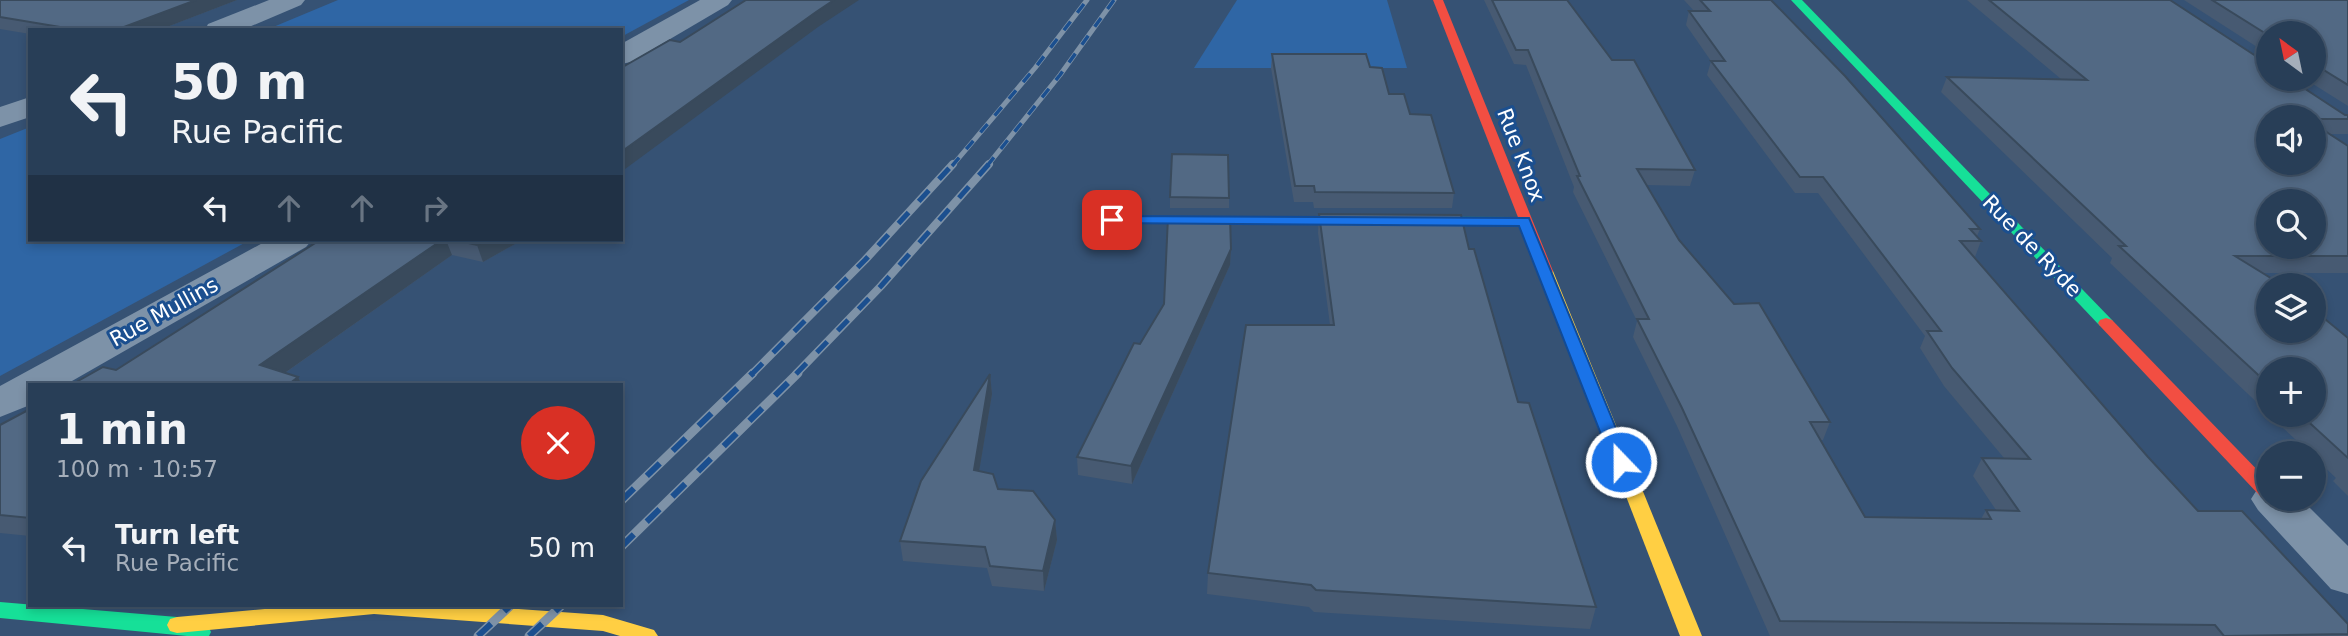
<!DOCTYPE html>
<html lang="en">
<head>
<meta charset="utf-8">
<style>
  :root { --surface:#283e57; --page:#344961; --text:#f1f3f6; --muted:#a5aeba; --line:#44576d }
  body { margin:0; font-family:"DejaVu Sans",sans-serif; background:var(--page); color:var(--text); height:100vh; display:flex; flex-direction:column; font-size:26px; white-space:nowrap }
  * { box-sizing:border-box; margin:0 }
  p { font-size:23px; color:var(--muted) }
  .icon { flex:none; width:38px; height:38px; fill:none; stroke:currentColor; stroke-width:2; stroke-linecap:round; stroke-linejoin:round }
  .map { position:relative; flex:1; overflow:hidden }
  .sheet { position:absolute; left:28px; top:383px; width:595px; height:224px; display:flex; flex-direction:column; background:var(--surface); border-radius:0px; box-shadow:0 4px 10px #0003,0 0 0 2px var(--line) }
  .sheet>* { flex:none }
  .guide { position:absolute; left:28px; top:28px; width:595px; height:214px; border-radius:0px; box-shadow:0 4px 10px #0003,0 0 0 2px var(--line); background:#283e57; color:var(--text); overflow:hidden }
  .needle { width:46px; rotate:327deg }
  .fabs { position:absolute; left:2256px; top:21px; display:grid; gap:14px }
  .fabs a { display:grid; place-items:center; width:70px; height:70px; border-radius:50%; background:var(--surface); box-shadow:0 4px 10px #0003,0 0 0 2px var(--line); font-size:35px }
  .pin { position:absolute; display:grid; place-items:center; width:60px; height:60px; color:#fff; margin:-30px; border-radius:14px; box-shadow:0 4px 10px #0006 }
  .me { position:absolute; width:77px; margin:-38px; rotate:338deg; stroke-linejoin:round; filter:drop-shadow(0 0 5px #0008) }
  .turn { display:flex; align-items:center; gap:24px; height:147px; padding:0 28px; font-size:32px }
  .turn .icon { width:91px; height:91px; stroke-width:2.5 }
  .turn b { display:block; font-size:49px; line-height:60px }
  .lanes { display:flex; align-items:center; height:66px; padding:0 28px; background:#0003; justify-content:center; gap:35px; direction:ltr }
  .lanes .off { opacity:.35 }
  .round { display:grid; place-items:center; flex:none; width:74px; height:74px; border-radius:37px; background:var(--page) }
  .summary { display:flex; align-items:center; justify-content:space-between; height:119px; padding:0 28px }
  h1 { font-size:42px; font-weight:700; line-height:52px }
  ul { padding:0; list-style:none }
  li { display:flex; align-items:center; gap:21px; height:91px; padding:0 28px }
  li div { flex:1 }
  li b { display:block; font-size:26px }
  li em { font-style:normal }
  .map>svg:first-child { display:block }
  .green { fill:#2f66a5 }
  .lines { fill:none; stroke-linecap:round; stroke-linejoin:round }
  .street { fill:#7d92a8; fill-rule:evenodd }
  .fast { fill:#16e098; fill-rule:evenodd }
  .slow { fill:#ffcf43; fill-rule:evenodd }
  .jam { fill:#f24e42; fill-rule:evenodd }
  .rail-far2-casing { stroke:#7e92a7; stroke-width:5 }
  .rail-far1-casing { stroke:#7e92a7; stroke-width:8 }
  .rail-casing { stroke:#7e92a7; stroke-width:9 }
  .rail-far2 { stroke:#1b4f8f; stroke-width:3.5; stroke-dasharray:11; stroke-linecap:butt }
  .rail-far1 { stroke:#1b4f8f; stroke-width:5; stroke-dasharray:15; stroke-linecap:butt }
  .rail { stroke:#1b4f8f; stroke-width:6; stroke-dasharray:18; stroke-linecap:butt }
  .wall { fill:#475a72; fill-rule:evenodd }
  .shaded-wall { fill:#394a5c }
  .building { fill:#526984; stroke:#394a5c; stroke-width:2; fill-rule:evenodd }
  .route { fill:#1a73e8; stroke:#114b97; stroke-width:2 }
  .labels { text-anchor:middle; stroke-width:6; stroke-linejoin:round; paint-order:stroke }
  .street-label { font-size:21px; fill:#fff; stroke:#1b4f8f }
</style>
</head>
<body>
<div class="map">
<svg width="2348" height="636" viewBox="0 0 2348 636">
  <rect width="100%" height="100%" fill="#365274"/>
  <g class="green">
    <polygon points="338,0 689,0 621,37 621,30 266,30"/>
    <polygon points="1237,0 1387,0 1407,68 1194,68"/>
    <polygon points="30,127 30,240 250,240 0,376 0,139"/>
  </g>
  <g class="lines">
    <g class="street">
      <polygon points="269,0 305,0 301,5 242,30 205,30 208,24"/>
      <polygon points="700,0 732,0 728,5 631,62 621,64 621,44"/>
      <polygon points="30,97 30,117 0,127 0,107"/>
      <polygon points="268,240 312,240 306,247 65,385 30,385 30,405 0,417 0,386"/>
      <polygon points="2268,485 2268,499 2301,499 2348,546 2348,594 2331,589 2258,510 2251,499 2258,488"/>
    </g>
    <g class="fast">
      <polygon points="1791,0 1802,0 2112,320 2114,323 2112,326 2100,326"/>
      <polygon points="1112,216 1524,217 1531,221 1524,225 1107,223 1105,220"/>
      <polygon points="0,602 177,617 208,626 211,632 209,636 187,636 0,618"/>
    </g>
    <g class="slow">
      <polygon points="1546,267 1553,271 1702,636 1680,636 1539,271"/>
      <polygon points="297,606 474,606 603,615 654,630 658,636 620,636 603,631 374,614 177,633 170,631 167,625 170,619 177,617"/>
    </g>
    <g class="jam">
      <polygon points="1433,0 1443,0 1553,271 1551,274 1546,275 1539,271"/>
      <polygon points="2106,318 2112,320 2268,481 2268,498 2261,497 2100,326 2098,323 2100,320"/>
    </g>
    <defs>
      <g id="rail-far2">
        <polyline points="952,166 1035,68 1087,0"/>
        <polyline points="987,166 1060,75 1114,0"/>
      </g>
      <g id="rail-far1">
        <polyline points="752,374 865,260 953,164"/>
        <polyline points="796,374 881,286 989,164"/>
      </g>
      <g id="rail">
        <polyline points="621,501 753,373"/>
        <polyline points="621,547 798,373"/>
        <polyline points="478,636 510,606"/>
        <polyline points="529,636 561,606"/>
      </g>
    </defs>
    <use href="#rail-far2" class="rail-far2-casing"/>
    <use href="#rail-far1" class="rail-far1-casing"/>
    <use href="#rail" class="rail-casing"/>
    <use href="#rail-far2" class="rail-far2"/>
    <use href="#rail-far1" class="rail-far1"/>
    <use href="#rail" class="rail"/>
  </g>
  <g class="wall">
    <polygon points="0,0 237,0 159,30 30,30 30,34 0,29"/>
    <polygon points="1484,0 1567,0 1695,170 1690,186 1646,185 1679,240 1830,422 1823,440 1821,440 1865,517 1981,519 1986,510 1996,510 1973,476 1982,458 2004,458 1944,386 1920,348 1925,336 1818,193 1795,193 1707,75 1711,61 1686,25 1689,11 1694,11 1684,0 1771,0 1980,229 1977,236 1981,241 1975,257 2148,457 2198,511 2348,624 2348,636 1770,636 1677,426 1633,337 1637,321 1573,192 1574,187 1526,65 1514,64"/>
    <path d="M1967,0H2170L2345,115H2348V134H2330L2348,146V273H2263L2348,338V496L2333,481L2336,478L2314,457V453H2310L2269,415H2314L2268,369V413L2110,263L2112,258L1941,92L1947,77L2061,79ZM2268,117H2314V163Z"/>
    <polygon points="2184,0 2348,0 2348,106 2305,79 2314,79 2314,33 2268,33 2268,54"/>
    <polygon points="1272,54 1370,67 1389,94 1410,114 1454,193 1452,208 1314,208 1313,202 1294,202 1271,68"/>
    <polygon points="1170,197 1229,198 1229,208 1170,208"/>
    <polygon points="1319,214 1469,249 1518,402 1596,607 1590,629 1314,612 1309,607 1207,594 1208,573 1330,325 1318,233"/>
    <polygon points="320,240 522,240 483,262 452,255 285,373 298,377 302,384 116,370"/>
    <polygon points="1231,249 1230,265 1132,484 1078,475 1077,457 1140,344"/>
    <polygon points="990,374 992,394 979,471 998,489 1055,520 1057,540 1044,591 992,586 987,568 903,561 900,541"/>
    <polygon points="30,409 30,536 0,533 0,425"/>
  </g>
  <g class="shaded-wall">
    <polygon points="196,0 237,0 159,30 116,30"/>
    <polygon points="834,0 859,0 818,27 621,172 621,152 816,12"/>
    <polygon points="442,240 446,240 452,255 269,384 260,365"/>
    <polygon points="485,240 522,240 483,262 477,245"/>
    <polygon points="1231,249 1230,265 1132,484 1131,466"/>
    <polygon points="990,374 992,394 976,490 974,470"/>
    <polygon points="298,377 302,385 293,381"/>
    <polygon points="1055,520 1057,540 1044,591 1043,571"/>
  </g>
  <g class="building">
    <polygon points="0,0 196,0 116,30 78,30 0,17"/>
    <polygon points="746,0 834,0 816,12 621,152 621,68 670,40 680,42"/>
    <polygon points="1492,0 1567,0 1612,60 1634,60 1695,170 1637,169 1679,240 1734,304 1759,303 1830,422 1810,422 1865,517 1991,519 1986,510 2019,511 1982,458 2030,459 1952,368 1927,331 1941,331 1823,177 1800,177 1711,61 1725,61 1689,11 1710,11 1700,0 1771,0 1845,76 1980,229 1970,229 1981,241 1960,241 2148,457 2198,511 2242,511 2348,624 2348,634 2224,636 2215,625 1780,621 1682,408 1637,319 1649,319 1577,176 1580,176 1528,50 1516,50"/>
    <path d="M1989,0H2170L2268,64V79H2290L2345,115H2348V119H2314V117H2268V163H2314V124L2348,146V256H2235L2282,285H2268V331H2314V310L2348,338V458L2301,415H2314V369H2268V384L2119,246H2126L1947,77L2087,80ZM2268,201H2314V247H2268Z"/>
    <polygon points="2212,0 2348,0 2348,85 2314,64 2314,33 2268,33 2268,35"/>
    <polygon points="1272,54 1366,54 1370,67 1382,68 1389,94 1404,94 1410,114 1431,115 1454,193 1315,192 1314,186 1295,186"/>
    <polygon points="1172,154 1228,155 1229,198 1170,197"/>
    <polygon points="1319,214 1461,215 1469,249 1474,249 1518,402 1529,403 1596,607 1316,590 1311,585 1208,573 1246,325 1334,325"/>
    <polygon points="1168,217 1230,217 1231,249 1131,466 1077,457 1134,343 1140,344 1164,304"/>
    <polygon points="320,240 442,240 260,365 298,377 293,381 304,385 71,385 103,367 116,370"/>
    <polygon points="455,240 485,240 477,245"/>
    <polygon points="990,374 974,470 993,474 998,489 1033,491 1055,520 1043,571 990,566 985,547 900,541 921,481"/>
    <polygon points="30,409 30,518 0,515 0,425"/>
  </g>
  <polygon class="route" points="1112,216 1529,218 1630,462 1621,468 1612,462 1519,226 1107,223 1105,220"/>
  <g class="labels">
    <g class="street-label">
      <text transform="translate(1521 155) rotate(69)" y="7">Rue Knox</text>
      <text transform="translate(2032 246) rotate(46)" y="7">Rue de Ryde</text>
      <text transform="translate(164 312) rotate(-29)" y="7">Rue Mullins</text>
    </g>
  </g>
</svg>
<div class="fabs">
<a><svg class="needle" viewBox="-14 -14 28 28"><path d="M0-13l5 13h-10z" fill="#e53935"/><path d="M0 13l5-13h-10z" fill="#a5aeba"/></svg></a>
<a><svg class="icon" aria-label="sound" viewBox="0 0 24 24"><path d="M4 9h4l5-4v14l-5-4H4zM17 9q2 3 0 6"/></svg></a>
<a><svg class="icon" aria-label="search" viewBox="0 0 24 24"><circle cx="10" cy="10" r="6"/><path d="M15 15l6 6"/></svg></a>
<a><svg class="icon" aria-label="layers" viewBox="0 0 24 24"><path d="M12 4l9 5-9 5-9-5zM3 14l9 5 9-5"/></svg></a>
<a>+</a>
<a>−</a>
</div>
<div class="pin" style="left:1112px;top:220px;background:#d93025"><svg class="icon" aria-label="arrive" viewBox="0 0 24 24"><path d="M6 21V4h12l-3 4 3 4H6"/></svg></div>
<svg class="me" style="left:1621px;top:462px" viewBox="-20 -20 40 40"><circle r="17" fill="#1a73e8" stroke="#fff" stroke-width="3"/><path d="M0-11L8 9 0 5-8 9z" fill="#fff"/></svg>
<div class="guide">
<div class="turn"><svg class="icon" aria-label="left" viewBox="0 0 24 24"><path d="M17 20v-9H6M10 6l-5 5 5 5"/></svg><div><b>50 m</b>Rue Pacific</div></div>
<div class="lanes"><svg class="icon" aria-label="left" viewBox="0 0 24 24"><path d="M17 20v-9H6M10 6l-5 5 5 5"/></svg><svg class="icon off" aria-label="ahead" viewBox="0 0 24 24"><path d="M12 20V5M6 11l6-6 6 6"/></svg><svg class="icon off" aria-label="ahead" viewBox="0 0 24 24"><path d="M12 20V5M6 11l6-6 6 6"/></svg><svg class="icon off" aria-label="right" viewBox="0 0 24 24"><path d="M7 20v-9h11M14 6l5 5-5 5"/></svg></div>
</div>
<section class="sheet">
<div class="summary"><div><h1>1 min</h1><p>100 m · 10:57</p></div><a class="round" style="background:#d93025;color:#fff"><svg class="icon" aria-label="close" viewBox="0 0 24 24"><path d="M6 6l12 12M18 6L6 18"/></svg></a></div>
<ul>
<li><svg class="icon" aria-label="left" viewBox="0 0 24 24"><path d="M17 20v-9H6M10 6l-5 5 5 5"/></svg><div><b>Turn left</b><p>Rue Pacific</p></div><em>50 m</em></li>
</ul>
</section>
</div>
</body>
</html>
